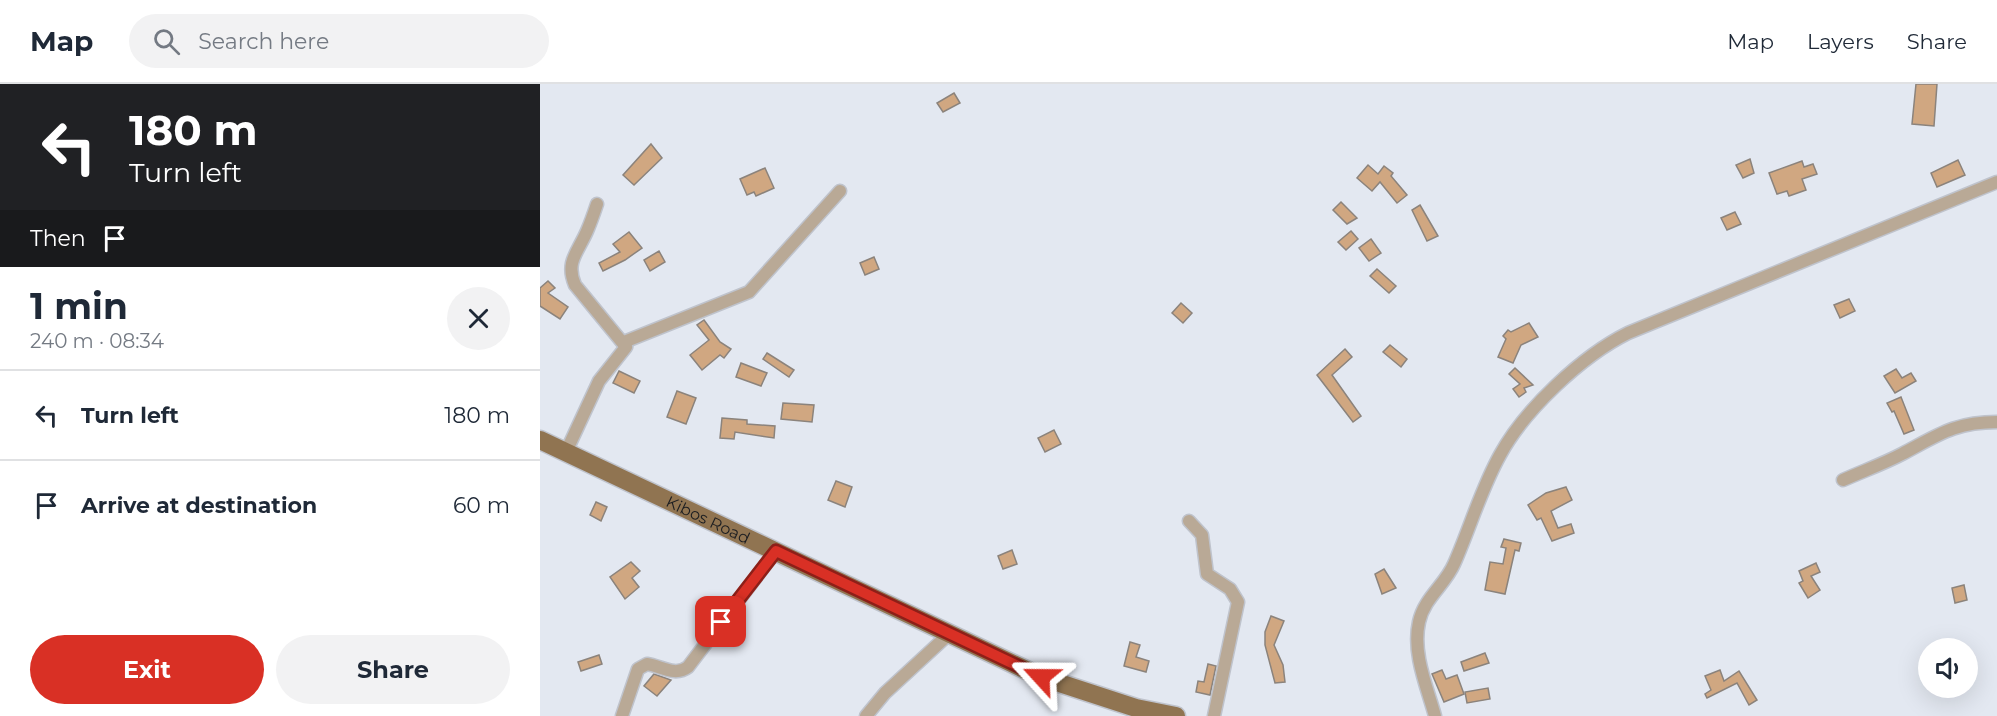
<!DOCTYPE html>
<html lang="en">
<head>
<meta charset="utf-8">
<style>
  :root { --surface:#fff; --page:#f2f2f3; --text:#1f2937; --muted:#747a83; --line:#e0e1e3; --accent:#d93025 }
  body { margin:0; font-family:Montserrat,sans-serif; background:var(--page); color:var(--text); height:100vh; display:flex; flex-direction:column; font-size:22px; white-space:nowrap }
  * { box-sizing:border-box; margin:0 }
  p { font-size:20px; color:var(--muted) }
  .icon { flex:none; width:33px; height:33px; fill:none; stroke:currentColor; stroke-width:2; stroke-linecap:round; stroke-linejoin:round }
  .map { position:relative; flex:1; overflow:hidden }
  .panel { display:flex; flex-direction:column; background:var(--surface); width:540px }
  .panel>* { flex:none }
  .banner { background:#202124; color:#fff; overflow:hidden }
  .tools { position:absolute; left:1378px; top:554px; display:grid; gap:12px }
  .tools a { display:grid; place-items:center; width:60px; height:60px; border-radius:50%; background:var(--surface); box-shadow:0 6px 24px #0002; font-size:30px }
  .pin { position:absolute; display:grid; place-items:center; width:51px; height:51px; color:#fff; margin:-26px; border-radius:12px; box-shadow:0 3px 9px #0006 }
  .me { position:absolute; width:66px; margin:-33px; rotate:294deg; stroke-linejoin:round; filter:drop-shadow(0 0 4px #0008) }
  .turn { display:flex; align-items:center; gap:21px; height:126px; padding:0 30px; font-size:27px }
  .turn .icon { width:78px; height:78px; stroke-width:2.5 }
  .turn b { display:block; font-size:42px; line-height:51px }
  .then { display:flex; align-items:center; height:57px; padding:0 30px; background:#0003; gap:12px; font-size:22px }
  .round { display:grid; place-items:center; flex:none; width:63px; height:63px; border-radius:32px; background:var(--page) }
  .summary { display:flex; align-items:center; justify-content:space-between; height:102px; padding:0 30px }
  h1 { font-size:36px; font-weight:700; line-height:45px }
  .button { display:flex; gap:12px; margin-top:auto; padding:12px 30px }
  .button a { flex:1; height:69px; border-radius:36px; background:var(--accent); color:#fff; font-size:24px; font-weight:700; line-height:69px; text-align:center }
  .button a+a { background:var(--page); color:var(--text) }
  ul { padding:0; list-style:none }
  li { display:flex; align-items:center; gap:18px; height:90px; padding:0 30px; border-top:2px solid var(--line) }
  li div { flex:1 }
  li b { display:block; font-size:22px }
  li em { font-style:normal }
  header { display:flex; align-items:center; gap:36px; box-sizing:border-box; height:84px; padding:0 30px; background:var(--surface); border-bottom:2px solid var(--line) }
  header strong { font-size:28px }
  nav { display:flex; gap:33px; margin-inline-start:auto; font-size:21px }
  .search { width:420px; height:54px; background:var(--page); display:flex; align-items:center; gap:15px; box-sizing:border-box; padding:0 21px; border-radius:33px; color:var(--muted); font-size:22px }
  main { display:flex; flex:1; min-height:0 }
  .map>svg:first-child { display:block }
  .building { fill:#d0a781; stroke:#8b837c; stroke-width:1.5 }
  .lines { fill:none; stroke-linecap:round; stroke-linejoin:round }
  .street-casing { stroke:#bfc3cc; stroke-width:15 }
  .primary-casing { stroke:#bfc3cc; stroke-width:21 }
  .street { stroke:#b9a996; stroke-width:12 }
  .primary { stroke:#907451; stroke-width:18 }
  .route-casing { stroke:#8d1f18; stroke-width:15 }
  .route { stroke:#d93025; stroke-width:10 }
  .labels { text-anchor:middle; stroke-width:6; stroke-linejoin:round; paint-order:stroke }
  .street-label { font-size:16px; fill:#1b1d21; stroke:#f0f5ff }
</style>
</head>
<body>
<header>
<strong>Map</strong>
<div class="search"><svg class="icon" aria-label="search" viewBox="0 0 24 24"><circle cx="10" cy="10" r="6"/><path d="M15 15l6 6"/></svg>Search here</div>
<nav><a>Map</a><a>Layers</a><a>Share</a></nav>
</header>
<main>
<section class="panel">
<div class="banner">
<div class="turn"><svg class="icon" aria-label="left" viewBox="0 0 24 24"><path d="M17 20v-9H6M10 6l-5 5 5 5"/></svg><div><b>180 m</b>Turn left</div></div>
<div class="then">Then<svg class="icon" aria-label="arrive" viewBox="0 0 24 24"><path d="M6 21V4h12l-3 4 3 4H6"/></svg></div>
</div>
<div class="summary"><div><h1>1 min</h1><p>240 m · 08:34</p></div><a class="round"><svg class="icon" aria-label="close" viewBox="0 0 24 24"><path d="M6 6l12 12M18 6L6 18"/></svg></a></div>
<ul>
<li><svg class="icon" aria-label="left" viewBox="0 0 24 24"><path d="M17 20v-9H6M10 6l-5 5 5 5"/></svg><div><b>Turn left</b></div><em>180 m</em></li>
<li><svg class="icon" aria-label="arrive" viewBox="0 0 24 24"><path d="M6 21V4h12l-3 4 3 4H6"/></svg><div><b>Arrive at destination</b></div><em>60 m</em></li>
</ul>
<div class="button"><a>Exit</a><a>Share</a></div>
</section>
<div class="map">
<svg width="1457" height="632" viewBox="0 0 1457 632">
  <rect width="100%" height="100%" fill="#e3e8f1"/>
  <g class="building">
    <polygon points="1376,0 1397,0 1394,42 1372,40"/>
    <polygon points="414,9 420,19 403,28 397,19"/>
    <polygon points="111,60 122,74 94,101 83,91"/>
    <polygon points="1210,75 1214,89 1203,94 1196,81"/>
    <polygon points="1418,76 1425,91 1397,103 1391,89"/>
    <polygon points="1262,77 1264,83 1273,80 1277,90 1262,95 1266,106 1249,112 1247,107 1237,110 1229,89"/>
    <polygon points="828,81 838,90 844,82 853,89 851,92 867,111 857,119 840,98 832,107 817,94"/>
    <polygon points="225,84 234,104 216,112 214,108 207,111 200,95"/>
    <polygon points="801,118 817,134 807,140 793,126"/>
    <polygon points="880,121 898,152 887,157 872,126"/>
    <polygon points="1195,128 1201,140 1187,146 1181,134"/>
    <polygon points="811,147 818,155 806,166 798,158"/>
    <polygon points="89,148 102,164 85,176 63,187 59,179 80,168 73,160"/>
    <polygon points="831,155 841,169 829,177 819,164"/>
    <polygon points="119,167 125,178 110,187 104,176"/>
    <polygon points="334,173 339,185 325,191 320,179"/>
    <polygon points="837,185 856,202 849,209 830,192"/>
    <polygon points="8,197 15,204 8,209 28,223 20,235 0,222 0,204"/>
    <polygon points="1309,215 1315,227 1300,234 1294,221"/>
    <polygon points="641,219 652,229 643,239 632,229"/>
    <polygon points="164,236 180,258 191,265 184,274 180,271 162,286 150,271 169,256 157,241"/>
    <polygon points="989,239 998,253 981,261 973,279 958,273 966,255 963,252 968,246 971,248"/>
    <polygon points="850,261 867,275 861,283 843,268"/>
    <polygon points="805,265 812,273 792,291 821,332 813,338 777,291"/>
    <polygon points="227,269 254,286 249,293 223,275"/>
    <polygon points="201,279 227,289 221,302 196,293"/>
    <polygon points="975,284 993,301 984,304 986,308 979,313 973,305 980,300 969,290"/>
    <polygon points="1356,285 1362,294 1371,289 1376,297 1355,309 1344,292"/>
    <polygon points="79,287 100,297 94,309 73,299"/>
    <polygon points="137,307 156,314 146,340 127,333"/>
    <polygon points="1361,313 1374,346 1364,350 1354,327 1352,328 1347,319"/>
    <polygon points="243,319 274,321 272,338 241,335"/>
    <polygon points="182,334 207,336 207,340 235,342 234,354 195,348 194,355 180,354"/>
    <polygon points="514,346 521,360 505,368 498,354"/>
    <polygon points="296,397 312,403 305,423 288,416"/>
    <polygon points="1026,403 1032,416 1011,427 1018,444 1031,440 1034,449 1012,457 1001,434 997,436 988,421 1006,409"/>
    <polygon points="56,418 67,423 61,437 50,431"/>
    <polygon points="964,455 981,459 979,467 975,466 965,510 945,506 950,478 963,480 966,464 961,463"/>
    <polygon points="472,466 477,480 463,485 458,472"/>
    <polygon points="91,478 100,487 92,494 99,503 85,515 70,493"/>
    <polygon points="1276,479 1280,488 1271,492 1280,506 1268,514 1259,499 1263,497 1259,487"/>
    <polygon points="844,485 856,504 842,510 835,490"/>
    <polygon points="1424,501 1427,516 1415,519 1412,504"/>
    <polygon points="731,532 744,537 734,561 743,581 745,598 735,599 725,561 725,548"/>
    <polygon points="590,558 600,561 596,573 609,577 606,588 584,582"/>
    <polygon points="945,569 949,579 924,587 921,578"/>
    <polygon points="59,571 62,580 41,587 38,578"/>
    <polygon points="668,580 676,582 670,611 656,608 658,597 664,598"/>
    <polygon points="902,586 906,595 917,591 924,610 904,618 892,590"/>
    <polygon points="1180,586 1184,597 1199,587 1217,616 1209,621 1197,599 1167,614 1165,610 1171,606 1165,592"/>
    <polygon points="114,590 131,596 117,612 104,602"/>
    <polygon points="948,604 950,615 927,619 925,608"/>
  </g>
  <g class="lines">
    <defs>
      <g id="street">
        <polyline points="84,258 209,208 300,107"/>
        <path d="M26,368L59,297L86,263L35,201C25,178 38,168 47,147C51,138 54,129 57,120"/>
        <path d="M1303,396C1323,387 1343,380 1362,370C1398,351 1415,338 1457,338"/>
        <polyline points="649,437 662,451 667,490 690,505 698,518 674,632"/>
        <path d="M82,632L98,585L107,580C121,582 135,593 148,583L236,467"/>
        <polyline points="326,632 345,609 409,550"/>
        <path d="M895,632C887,603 872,569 879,538C884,514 905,501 914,480C930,444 941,405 960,371C985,325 1042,272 1088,249L1457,98"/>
      </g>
      <g id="primary">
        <path id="s1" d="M0,356L501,593L596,624L636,632"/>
      </g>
    </defs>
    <use href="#street" class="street-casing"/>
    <use href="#primary" class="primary-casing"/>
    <use href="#street" class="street"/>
    <use href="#primary" class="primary"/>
  </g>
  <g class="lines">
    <defs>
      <polyline id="route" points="181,538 236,467 501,593"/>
    </defs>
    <use href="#route" class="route-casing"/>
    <use href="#route" class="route"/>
  </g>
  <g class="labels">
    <g class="street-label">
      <text dy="6" stroke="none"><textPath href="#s1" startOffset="186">Kibos Road</textPath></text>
    </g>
  </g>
</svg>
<div class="tools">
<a><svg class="icon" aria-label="sound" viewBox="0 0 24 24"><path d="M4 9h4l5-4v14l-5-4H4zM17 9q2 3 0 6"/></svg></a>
</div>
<div class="pin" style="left:181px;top:538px;background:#d93025"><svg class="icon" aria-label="arrive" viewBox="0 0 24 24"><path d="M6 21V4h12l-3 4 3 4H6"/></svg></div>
<svg class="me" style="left:501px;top:593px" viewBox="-20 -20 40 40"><path d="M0-17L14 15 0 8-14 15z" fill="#d93025" stroke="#fff" stroke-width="4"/></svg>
</div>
</main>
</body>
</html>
